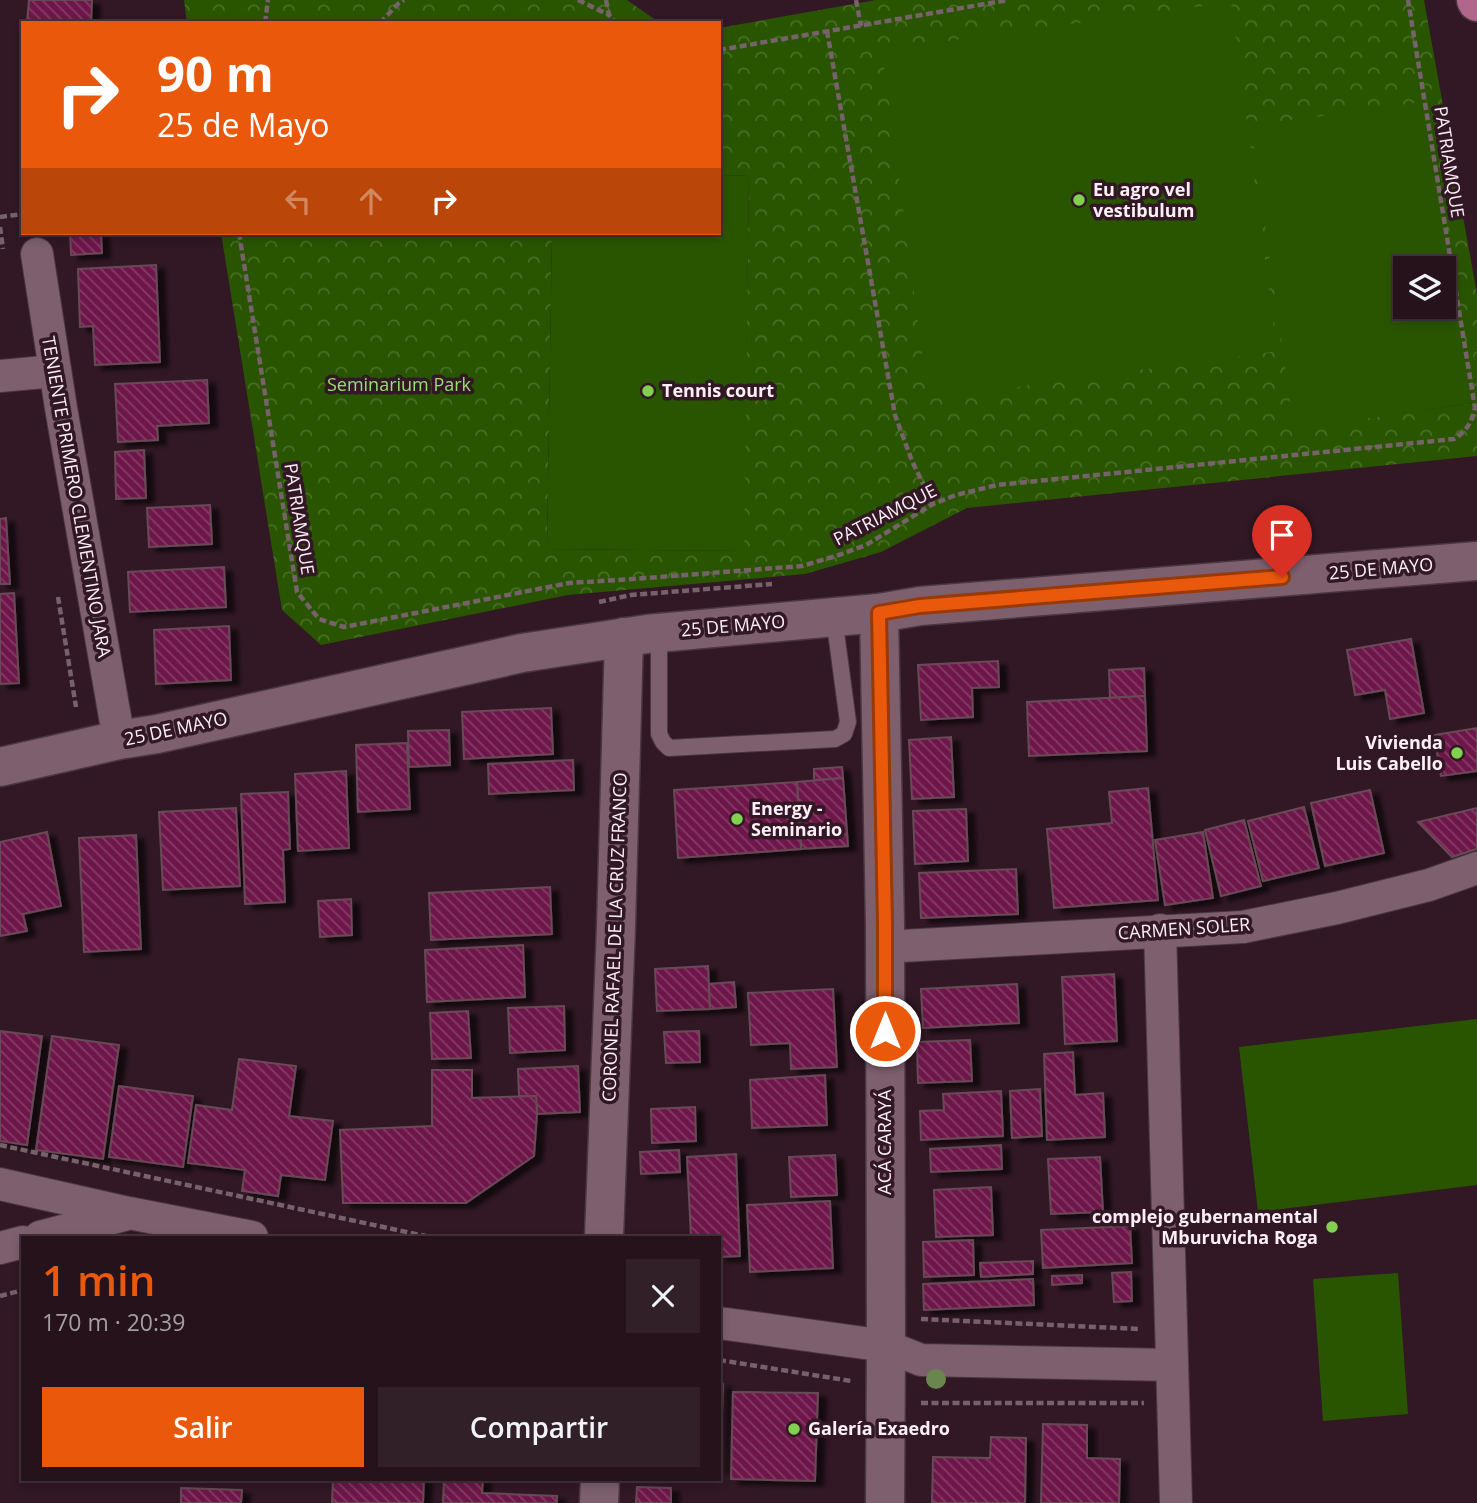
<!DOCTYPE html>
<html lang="es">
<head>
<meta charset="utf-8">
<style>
  :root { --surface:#25121b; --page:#312028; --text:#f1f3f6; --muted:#a39ea3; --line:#42323a; --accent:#ea580c }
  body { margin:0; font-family:"Open Sans",sans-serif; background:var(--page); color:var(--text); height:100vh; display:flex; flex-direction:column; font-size:26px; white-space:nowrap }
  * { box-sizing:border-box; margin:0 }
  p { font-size:23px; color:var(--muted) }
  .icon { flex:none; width:38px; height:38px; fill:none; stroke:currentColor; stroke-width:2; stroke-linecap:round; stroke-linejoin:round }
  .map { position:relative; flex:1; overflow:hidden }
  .sheet { position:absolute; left:21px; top:1236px; width:700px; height:245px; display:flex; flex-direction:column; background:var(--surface); border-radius:0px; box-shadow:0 4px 10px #0003,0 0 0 2px var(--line) }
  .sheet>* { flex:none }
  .banner { position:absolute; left:21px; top:21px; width:700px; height:214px; border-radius:0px; box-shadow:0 4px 10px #0003,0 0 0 2px var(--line); background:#ea580c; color:#fff; overflow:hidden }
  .tools { position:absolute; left:1393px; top:256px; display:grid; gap:14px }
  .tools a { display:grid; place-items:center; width:63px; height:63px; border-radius:0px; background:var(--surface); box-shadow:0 4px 10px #0003,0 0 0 2px var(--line); font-size:35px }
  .pin { position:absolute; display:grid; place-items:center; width:60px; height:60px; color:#fff; margin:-72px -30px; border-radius:50% 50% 50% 0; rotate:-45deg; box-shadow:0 0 7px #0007 }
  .pin .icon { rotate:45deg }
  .me { position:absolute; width:77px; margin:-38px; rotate:0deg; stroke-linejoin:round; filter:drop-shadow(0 0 5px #0008) }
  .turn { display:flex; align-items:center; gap:24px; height:147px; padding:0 21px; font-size:32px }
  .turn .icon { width:91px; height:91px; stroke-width:2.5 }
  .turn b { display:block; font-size:49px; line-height:60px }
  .lanes { display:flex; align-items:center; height:66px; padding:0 21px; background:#0003; justify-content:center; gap:35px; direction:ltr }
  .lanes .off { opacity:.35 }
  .round { display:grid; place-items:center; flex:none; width:74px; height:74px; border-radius:0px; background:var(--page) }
  .overview { display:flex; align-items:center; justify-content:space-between; height:119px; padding:0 21px }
  h1 { font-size:42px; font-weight:600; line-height:52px; color:var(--accent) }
  .action { display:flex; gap:14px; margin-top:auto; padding:14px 21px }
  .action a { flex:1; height:80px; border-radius:0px; background:var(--accent); color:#fff; font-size:28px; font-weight:600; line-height:80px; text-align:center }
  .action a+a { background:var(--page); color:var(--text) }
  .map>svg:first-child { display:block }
  .park { fill:url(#park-crowns); fill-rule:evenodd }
  .pitch { fill:#295500; fill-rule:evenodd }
  .building { fill:url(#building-back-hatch); stroke:#674a57; stroke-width:2; filter:url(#shadow) }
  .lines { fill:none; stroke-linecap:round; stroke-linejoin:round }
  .service-casing { stroke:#4a3740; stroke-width:18 }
  .minor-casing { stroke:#4a3740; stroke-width:34 }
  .tertiary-casing { stroke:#4a3740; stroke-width:41 }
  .secondary-casing { stroke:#4a3740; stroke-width:41 }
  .primary-casing { stroke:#4a3740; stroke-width:41 }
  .path { stroke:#77626c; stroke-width:4.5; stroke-dasharray:7 3.5; stroke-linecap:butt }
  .service { stroke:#7d5f6d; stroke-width:16 }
  .minor { stroke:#7d5f6d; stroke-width:32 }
  .tertiary { stroke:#7d5f6d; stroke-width:38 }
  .secondary { stroke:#7d5f6d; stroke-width:38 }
  .primary { stroke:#b1668c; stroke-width:38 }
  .tree { fill:#6a854e }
  .route-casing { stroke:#983908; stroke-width:18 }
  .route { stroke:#ea580c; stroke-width:12 }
  .poi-dot { fill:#82d050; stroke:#311824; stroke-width:2.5 }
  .labels { text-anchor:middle; stroke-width:7; stroke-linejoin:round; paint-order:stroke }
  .street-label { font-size:18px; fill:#fdeff5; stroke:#311824 }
  .poi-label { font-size:18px; font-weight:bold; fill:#fdeff5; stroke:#311824; text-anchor:start }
  .park-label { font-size:18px; fill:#99de71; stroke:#311824 }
</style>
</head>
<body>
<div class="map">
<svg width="1477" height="1503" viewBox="0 0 1477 1503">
  <defs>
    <pattern id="park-crowns" width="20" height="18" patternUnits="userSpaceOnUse" patternTransform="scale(1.75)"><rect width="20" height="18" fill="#295500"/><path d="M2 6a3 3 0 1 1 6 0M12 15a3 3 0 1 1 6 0" fill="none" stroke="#496e26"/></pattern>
    <pattern id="building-back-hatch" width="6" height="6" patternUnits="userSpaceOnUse" patternTransform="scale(1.75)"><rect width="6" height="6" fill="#6e194a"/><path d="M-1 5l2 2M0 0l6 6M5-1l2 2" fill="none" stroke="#843b65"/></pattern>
    <filter id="shadow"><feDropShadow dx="8" dy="4.5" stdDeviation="2" flood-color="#0009"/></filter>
  </defs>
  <rect width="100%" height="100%" fill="#311824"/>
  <g class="park">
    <polygon points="184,0 627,0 660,23 187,23"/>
    <path d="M876,0H1424L1477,294V456L967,508L881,552L805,574L568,595L321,645L282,610L221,233H552L547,549L743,551L749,176L719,175V28ZM1429,101L1472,403L1294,428Z"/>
  </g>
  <g class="pitch">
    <polygon points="1231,2 1277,351 928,399 882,50"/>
    <path d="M1429,101L1472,403L1294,429L1251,126ZM1405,268H1444V306H1405Z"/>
    <polygon points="719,175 749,176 744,551 547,549 552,233 719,233"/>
    <polygon points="1477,1019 1477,1185 1258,1212 1239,1047"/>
    <polygon points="1398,1273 1408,1414 1323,1421 1313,1279"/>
  </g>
  <g class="building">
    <polygon points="29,0 92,0 91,23 27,23"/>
    <polygon points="70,233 101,233 102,253 71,255"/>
    <polygon points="156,265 160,362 95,365 93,326 80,327 78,269"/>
    <polygon points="207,380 209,423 157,426 158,440 118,442 115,384"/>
    <polygon points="144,450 146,498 116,499 115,452"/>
    <polygon points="210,505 212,544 149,547 147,508"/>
    <polygon points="6,518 10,584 0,584 0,519"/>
    <polygon points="224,567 226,607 130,612 128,572"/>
    <polygon points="14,593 19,683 0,684 0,594"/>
    <polygon points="229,626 231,680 156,684 154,630"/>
    <polygon points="1411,639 1424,713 1390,719 1385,690 1355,695 1347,650"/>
    <polygon points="998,661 999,687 972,688 973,717 921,720 918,665"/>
    <polygon points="1144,668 1145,696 1110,698 1109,670"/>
    <polygon points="1145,696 1147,751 1029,756 1027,702"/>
    <polygon points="551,708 553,754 464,759 462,712"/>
    <polygon points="1477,728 1477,771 1441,776 1434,735"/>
    <polygon points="449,730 450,765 409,767 408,731"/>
    <polygon points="951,737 954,797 912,799 909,740"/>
    <polygon points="407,743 410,809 358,812 356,745"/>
    <polygon points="573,760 574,790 489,794 488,764"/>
    <polygon points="842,767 843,778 814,780 814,769"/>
    <polygon points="346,771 349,848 298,851 295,774"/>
    <polygon points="843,778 848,846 801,849 797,782"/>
    <polygon points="797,782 801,849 678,858 674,790"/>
    <polygon points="1148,788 1158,900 1054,908 1047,829 1112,823 1109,792"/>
    <polygon points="1370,790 1384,853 1325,866 1311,803"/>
    <polygon points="288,792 290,849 283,850 285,902 245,904 241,794"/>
    <polygon points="1304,807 1319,868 1263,881 1248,821"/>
    <polygon points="236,808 240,886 163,890 159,812"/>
    <polygon points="1477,808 1477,849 1452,857 1418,822"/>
    <polygon points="966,809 968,861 915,864 913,811"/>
    <polygon points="1244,820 1261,886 1221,896 1205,830"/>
    <polygon points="47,832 61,906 23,914 27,931 0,936 0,842"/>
    <polygon points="1203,832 1213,898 1165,905 1155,840"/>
    <polygon points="136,835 141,949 84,952 79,838"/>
    <polygon points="1016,869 1018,914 921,918 919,873"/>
    <polygon points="550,887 552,934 431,940 429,893"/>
    <polygon points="351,899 352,935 320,937 318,901"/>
    <polygon points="523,945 525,997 427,1002 425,950"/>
    <polygon points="708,966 710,1009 657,1011 655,969"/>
    <polygon points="1114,974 1117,1041 1065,1044 1062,977"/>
    <polygon points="734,982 736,1007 710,1009 709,984"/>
    <polygon points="1017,984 1019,1023 923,1028 921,989"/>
    <polygon points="833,989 837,1067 791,1069 790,1043 751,1045 748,993"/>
    <polygon points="564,1006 565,1050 510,1053 508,1008"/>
    <polygon points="468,1011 471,1058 432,1059 430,1013"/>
    <polygon points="0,1031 42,1036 27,1145 0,1141"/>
    <polygon points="699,1031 700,1062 666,1063 664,1032"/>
    <polygon points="52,1036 119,1045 103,1159 36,1150"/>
    <polygon points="970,1040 972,1081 918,1083 917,1042"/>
    <polygon points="1073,1052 1075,1095 1103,1093 1105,1137 1047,1140 1044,1054"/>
    <polygon points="239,1059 296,1066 289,1116 333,1121 325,1180 281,1175 278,1196 242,1191 245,1170 188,1163 196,1105 232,1110"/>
    <polygon points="578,1066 580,1112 537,1114 536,1096 519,1096 518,1069"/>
    <polygon points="432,1070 472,1070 472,1098 536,1096 537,1114 534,1156 466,1203 343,1203 340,1130 432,1126"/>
    <polygon points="825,1075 827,1125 752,1128 750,1080"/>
    <polygon points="119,1086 193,1096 183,1167 109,1157"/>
    <polygon points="1040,1089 1042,1136 1012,1138 1010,1091"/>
    <polygon points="1001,1091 1003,1136 921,1140 920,1111 944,1110 943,1094"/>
    <polygon points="695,1107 696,1141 652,1143 651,1109"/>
    <polygon points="1001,1145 1002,1169 931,1172 930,1149"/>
    <polygon points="679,1150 680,1172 641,1174 640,1152"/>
    <polygon points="736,1154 740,1256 719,1257 719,1237 691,1237 687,1157"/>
    <polygon points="835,1155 837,1195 791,1197 789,1157"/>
    <polygon points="1100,1157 1103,1212 1051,1214 1048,1159"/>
    <polygon points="991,1187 993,1235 936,1237 934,1190"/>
    <polygon points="830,1201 833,1268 750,1272 747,1205"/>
    <polygon points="1130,1226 1132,1263 1043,1268 1041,1230"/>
    <polygon points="973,1240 974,1275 924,1277 923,1242"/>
    <polygon points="1033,1261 1033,1274 981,1277 980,1263"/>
    <polygon points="1131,1272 1132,1301 1114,1302 1112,1273"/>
    <polygon points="1082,1275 1082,1283 1052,1285 1052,1276"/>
    <polygon points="1033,1279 1034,1305 924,1310 923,1284"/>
    <polygon points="719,1384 723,1384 720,1469 719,1469"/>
    <polygon points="733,1392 818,1393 815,1481 731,1479"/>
    <polygon points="1043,1424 1087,1425 1087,1458 1120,1459 1119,1503 1041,1503"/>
    <polygon points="991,1437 1026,1438 1025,1503 932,1503 933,1457 990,1458"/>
    <polygon points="333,1479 424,1479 423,1503 332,1503"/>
    <polygon points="444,1479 483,1479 482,1493 557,1496 557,1503 443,1503"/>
    <polygon points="637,1487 671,1488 671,1503 636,1503"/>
    <polygon points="181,1488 242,1490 241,1503 181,1503"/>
  </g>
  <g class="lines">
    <defs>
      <polyline id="service" points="659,633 659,734 663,742 669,748 835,739 844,734 848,722 834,617"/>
      <g id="minor">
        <polyline points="37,254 61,408 119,740"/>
        <polyline points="0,376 55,371"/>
        <polyline points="1160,930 1176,1503"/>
        <polyline points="884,947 1243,927 1337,908 1429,885 1477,868"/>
        <polyline points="0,1184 129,1213 252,1237"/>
        <polyline points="40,1237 124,1215"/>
        <polyline points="0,1248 23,1242"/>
        <polyline points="719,1323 886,1346 921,1360 1172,1365"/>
      </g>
      <g id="tertiary">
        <polyline points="879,613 885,925 886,1346 885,1503"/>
        <polyline points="604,1237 616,927 624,637"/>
        <polyline points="599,1503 600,1479"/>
      </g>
      <polyline id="secondary" points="0,767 119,740 157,734 522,653 647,634 879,613 920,606 1477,561"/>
      <polyline id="primary" points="1476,0 1477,2"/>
    </defs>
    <use href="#service" class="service-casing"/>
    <use href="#minor" class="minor-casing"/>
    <use href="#tertiary" class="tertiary-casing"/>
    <use href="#secondary" class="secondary-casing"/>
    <use href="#primary" class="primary-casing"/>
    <g class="path">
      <polyline points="578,0 609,15"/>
      <polyline points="606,0 609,15 616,23"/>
      <polyline points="856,0 861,26"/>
      <polyline points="265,23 268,0"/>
      <polyline points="380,23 399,3 404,0"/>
      <polyline points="827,31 895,415 912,461 933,504"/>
      <polyline points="719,50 1008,0"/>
      <polyline points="0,217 23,214"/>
      <polyline points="0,227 3,249"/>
      <path d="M239,233L297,592L319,619L344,627L569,583L633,579L802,566L836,556L866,545L933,504L956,495L997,485L1454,439C1467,431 1471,423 1475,408L1408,0"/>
      <polyline points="58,597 76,707"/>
      <polyline points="599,602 631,595 772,584"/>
      <polyline points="0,1145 430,1237"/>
      <polyline points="0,1296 23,1290"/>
      <polyline points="921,1319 1140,1329"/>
      <polyline points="719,1360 851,1381"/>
      <polyline points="921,1403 1144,1403"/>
    </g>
    <use href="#service" class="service"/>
    <use href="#minor" class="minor"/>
    <use href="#tertiary" class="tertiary"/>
    <use href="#secondary" class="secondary"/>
    <use href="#primary" class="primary"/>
  </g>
  <circle class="tree" cx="936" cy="1379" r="10"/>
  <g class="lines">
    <defs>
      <polyline id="route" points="885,1031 885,925 879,613 920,606 1282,577"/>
    </defs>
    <use href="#route" class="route-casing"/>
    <use href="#route" class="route"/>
  </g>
  <g class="poi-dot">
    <circle cx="1079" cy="200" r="7"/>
    <circle cx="648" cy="391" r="7"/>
    <circle cx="1457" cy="753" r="7"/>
    <circle cx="737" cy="819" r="7"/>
    <circle cx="1332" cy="1227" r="7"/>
    <circle cx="794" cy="1429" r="7"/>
  </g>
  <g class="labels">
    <g class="street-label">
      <text transform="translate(1449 162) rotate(81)" y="6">PATRIAMQUE</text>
      <text transform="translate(76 497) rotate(80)" y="6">TENIENTE PRIMERO CLEMENTINO JARA</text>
      <text transform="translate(885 515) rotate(-27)" y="6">PATRIAMQUE</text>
      <text transform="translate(299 519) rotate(81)" y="6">PATRIAMQUE</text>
      <text transform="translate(1381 569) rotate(-5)" y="6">25 DE MAYO</text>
      <text transform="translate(733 626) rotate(-5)" y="6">25 DE MAYO</text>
      <text transform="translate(176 729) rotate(-12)" y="6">25 DE MAYO</text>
      <text transform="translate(1184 929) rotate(-4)" y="6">CARMEN SOLER</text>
      <text transform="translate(615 937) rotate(-88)" y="6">CORONEL RAFAEL DE LA CRUZ FRANCO</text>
      <text transform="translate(885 1142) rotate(-90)" y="6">ACÁ CARAYÁ</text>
    </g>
    <g class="poi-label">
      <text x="1093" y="196">Eu agro vel<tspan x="1093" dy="21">vestibulum</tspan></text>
      <text x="662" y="397">Tennis court</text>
      <text x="1443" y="749" text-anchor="end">Vivienda<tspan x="1443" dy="21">Luis Cabello</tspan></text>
      <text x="751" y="815">Energy -<tspan x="751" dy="21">Seminario</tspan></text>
      <text x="1318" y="1223" text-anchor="end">complejo gubernamental<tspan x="1318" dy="21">Mburuvicha Roga</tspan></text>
      <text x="808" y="1435">Galería Exaedro</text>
    </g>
    <g class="park-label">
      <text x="399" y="391">Seminarium Park</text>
    </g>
  </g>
</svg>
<div class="tools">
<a><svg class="icon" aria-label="layers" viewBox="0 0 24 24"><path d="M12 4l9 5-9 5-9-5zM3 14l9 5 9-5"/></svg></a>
</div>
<div class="pin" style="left:1282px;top:577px;background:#d93025"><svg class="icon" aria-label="arrive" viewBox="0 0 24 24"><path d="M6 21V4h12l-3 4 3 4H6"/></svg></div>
<svg class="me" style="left:885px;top:1031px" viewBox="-20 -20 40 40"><circle r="17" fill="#ea580c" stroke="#fff" stroke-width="3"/><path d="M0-11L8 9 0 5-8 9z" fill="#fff"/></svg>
<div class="banner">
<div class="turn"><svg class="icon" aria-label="right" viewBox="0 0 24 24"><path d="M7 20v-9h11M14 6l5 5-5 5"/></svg><div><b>90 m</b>25 de Mayo</div></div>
<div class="lanes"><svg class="icon off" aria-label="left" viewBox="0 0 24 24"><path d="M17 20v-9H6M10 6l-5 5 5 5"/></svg><svg class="icon off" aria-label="ahead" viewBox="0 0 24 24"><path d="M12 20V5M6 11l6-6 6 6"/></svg><svg class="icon" aria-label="right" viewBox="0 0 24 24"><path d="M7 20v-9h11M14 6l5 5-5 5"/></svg></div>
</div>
<section class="sheet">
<div class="overview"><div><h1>1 min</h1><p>170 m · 20:39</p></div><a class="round"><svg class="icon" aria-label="close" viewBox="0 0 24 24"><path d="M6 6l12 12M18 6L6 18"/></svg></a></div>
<div class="action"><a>Salir</a><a>Compartir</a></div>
</section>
</div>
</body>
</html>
